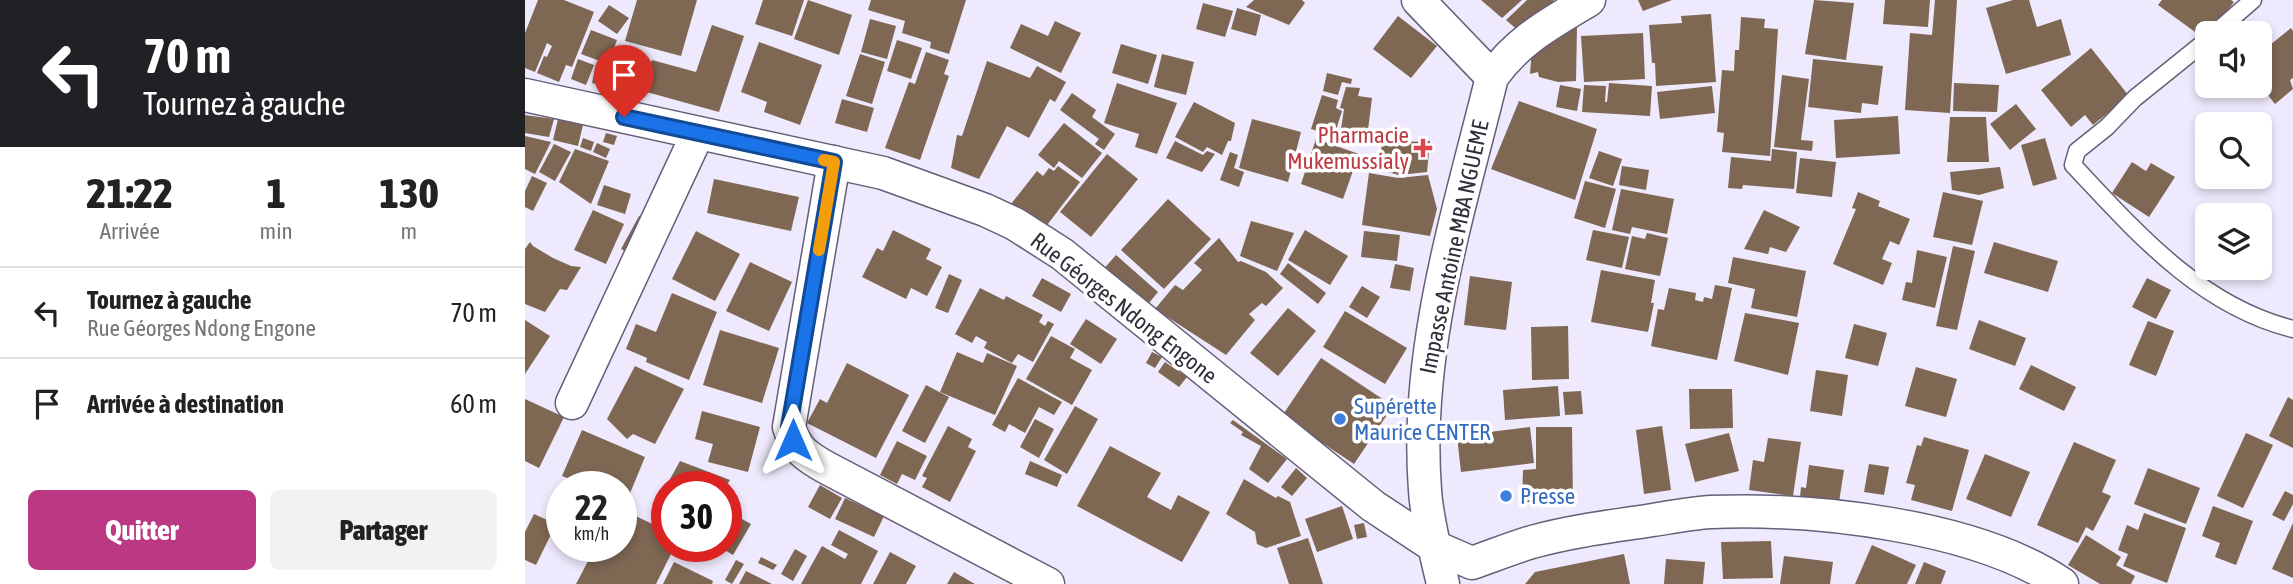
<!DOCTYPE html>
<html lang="fr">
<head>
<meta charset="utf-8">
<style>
  :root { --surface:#fff; --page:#f2f2f2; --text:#222; --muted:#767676; --line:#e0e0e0; --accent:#ba3982 }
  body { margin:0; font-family:"Asap Condensed",sans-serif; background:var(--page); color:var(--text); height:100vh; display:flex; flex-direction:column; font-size:26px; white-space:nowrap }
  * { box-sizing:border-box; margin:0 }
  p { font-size:23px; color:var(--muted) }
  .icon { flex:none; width:38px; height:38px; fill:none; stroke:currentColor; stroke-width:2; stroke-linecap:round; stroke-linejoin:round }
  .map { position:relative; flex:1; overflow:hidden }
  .sheet { display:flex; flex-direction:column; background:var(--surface); width:525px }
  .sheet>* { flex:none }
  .top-card { background:#202124; color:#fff; overflow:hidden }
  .fabs { position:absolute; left:1670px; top:21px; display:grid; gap:14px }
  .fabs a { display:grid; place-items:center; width:77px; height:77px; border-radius:10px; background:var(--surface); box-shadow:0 4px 10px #0003; font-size:35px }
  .speed { position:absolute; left:21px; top:471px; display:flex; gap:14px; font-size:35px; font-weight:700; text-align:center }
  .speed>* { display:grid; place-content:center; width:91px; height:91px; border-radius:50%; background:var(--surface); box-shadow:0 4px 10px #0003; line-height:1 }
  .speed small { font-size:18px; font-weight:400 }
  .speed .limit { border:10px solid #d22; background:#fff; color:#111 }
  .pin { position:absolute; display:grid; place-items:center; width:60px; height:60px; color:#fff; margin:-72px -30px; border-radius:50% 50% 50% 0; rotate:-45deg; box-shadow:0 0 7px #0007 }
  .pin .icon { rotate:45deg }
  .me { position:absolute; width:77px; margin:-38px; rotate:0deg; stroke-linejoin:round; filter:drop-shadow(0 0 5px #0008) }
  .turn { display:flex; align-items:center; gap:24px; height:147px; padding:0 28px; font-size:32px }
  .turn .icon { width:91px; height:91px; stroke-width:2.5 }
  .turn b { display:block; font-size:49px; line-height:60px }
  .eta { display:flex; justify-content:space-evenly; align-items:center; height:119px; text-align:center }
  .eta b { font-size:42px; font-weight:800; line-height:49px }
  .action { display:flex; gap:14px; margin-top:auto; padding:14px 28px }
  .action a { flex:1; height:80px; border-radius:10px; background:var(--accent); color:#fff; font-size:28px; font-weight:800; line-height:80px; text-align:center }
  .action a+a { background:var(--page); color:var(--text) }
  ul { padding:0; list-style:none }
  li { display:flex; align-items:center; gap:21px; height:91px; padding:0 28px; border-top:2px solid var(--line) }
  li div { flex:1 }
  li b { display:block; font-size:26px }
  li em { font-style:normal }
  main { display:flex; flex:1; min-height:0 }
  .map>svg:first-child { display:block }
  .building { fill:#7e6753 }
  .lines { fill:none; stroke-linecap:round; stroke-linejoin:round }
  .lane-casing { stroke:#665f79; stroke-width:19 }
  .street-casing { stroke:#665f79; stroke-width:35 }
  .lane { stroke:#fff; stroke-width:16 }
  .street { stroke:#fff; stroke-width:32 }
  .route-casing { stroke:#114b97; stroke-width:18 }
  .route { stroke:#1a73e8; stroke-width:12 }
  .slow { stroke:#f59e0b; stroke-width:12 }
  .health-dot { fill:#e0444e; stroke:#fff; stroke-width:2.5 }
  .shop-dot { fill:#3f7fe0; stroke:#fff; stroke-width:2.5 }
  .labels { text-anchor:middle; stroke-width:7; stroke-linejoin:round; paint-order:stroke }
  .health-label { font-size:23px; fill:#be3a42; stroke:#fff; text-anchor:end }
  .street-label { font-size:23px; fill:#322f3b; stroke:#fff }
  .shop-label { font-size:23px; fill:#366cbe; stroke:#fff; text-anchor:start }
</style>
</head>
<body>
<main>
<section class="sheet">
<div class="top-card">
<div class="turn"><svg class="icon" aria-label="left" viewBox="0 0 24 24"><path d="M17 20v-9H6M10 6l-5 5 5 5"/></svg><div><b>70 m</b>Tournez à gauche</div></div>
</div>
<div class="eta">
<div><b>21:22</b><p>Arrivée</p></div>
<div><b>1</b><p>min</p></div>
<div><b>130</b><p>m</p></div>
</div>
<ul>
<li><svg class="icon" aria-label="left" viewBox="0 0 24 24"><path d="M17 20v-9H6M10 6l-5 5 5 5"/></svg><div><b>Tournez à gauche</b><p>Rue Géorges Ndong Engone</p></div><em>70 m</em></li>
<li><svg class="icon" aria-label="arrive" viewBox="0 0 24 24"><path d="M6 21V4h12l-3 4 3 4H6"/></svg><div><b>Arrivée à destination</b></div><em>60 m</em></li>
</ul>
<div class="action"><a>Quitter</a><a>Partager</a></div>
</section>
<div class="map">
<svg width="1768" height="584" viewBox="0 0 1768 584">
  <rect width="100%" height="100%" fill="#eee9fc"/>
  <g class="building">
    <polygon points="13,0 39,0 69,12 47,67 41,65 34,82 12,73 19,56 22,57 27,46 22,43 10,72 0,68 0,33"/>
    <polygon points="112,0 172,0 156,56 100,41"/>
    <polygon points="238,0 279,0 267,36 230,24"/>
    <polygon points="283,0 327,15 314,55 269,39"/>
    <polygon points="346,0 441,0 424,54 405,48 406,42 377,33 380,21 343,10"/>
    <polygon points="729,0 777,0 780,3 764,25 721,7"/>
    <polygon points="956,0 997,0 977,18"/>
    <polygon points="1002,0 1028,0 1032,6 995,32 981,20"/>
    <polygon points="1113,0 1147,0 1118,11"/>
    <polygon points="1289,0 1329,3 1321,60 1280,54"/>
    <polygon points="1360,0 1405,0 1403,27 1358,24"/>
    <polygon points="1410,0 1432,0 1425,113 1380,110 1385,33 1407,35"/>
    <polygon points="1488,0 1504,0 1512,27 1536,19 1546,55 1481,74 1461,8"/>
    <polygon points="1637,0 1706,0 1709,2 1681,40 1633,5"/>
    <polygon points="678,3 708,11 700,37 671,29"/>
    <polygon points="84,5 104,18 92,34 73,21"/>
    <polygon points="712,8 736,15 731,36 706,29"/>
    <polygon points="1186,14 1191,82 1131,86 1130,63 1127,63 1124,25 1157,23 1156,16"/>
    <polygon points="873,16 912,46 886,78 848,49"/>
    <polygon points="1216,17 1240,19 1239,28 1253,29 1245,156 1197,152 1199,133 1192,132 1197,70 1209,71 1210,50 1214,50"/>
    <polygon points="345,19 371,26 362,59 336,52"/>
    <polygon points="530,21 556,33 536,73 485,48 496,24 523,36"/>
    <polygon points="187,25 219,36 194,112 118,91 127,60 171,72"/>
    <polygon points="1052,26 1051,81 1033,82 1014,77 1013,72 1005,74 1007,48 1018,36"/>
    <polygon points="1766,28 1768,31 1768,78 1765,80 1768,89 1750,104 1734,84 1734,42 1740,49"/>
    <polygon points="66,30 92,40 83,64 56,54"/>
    <polygon points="1118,33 1120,79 1059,82 1056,36"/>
    <polygon points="372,40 397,48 386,79 362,71"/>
    <polygon points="234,42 297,65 275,125 239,112 242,102 216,92"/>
    <polygon points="596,44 632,55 623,84 587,73"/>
    <polygon points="1566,48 1604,96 1568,125 1560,115 1546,127 1516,90"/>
    <polygon points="401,52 424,60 419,74 424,76 395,160 360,148 384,82 390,84"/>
    <polygon points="335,54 360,62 347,104 321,96"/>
    <polygon points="637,54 669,62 661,95 629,87"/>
    <polygon points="53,59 69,65 61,85 46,79"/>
    <polygon points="1288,59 1358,66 1353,105 1337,103 1336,113 1283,107"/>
    <polygon points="462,61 505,78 512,66 541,82 530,102 525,99 504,138 482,126 454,179 426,168 432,135 437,136"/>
    <polygon points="71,65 83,68 79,86 67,83"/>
    <polygon points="802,73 827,79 826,84 817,82 813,95 798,91"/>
    <polygon points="1257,75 1284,79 1276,140 1288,141 1287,151 1249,147"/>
    <polygon points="592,83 652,103 632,154 610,147 614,134 579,123"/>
    <polygon points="1084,83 1127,86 1125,116 1057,112 1059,85 1081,86 1080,102 1082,102"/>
    <polygon points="1429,83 1474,85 1472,112 1428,111"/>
    <polygon points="1035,85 1056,89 1052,111 1031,107"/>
    <polygon points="1187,86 1190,113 1135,119 1132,92"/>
    <polygon points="821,87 835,88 833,96 847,98 841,146 814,143 819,109 815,108"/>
    <polygon points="547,93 571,110 567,117 590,134 579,150 570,144 574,139 535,110"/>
    <polygon points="797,95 813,100 811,108 817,111 809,136 786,129"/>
    <polygon points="317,99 349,108 342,132 310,123"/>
    <polygon points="994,101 1072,129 1050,200 966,169"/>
    <polygon points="669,102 710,123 706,141 703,141 697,155 682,147 678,152 650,137"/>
    <polygon points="1491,104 1511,129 1485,150 1465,124"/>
    <polygon points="0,115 29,119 24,137 0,133"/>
    <polygon points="1373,116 1375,154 1311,158 1309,120"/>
    <polygon points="1425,117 1461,117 1464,162 1422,162"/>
    <polygon points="33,119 58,125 53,146 28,140"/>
    <polygon points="727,119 776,132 763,182 714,168"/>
    <polygon points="539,123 577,153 557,178 534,161 529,168 513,155"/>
    <polygon points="81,133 92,136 89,145 78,142"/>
    <polygon points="0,136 26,142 10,174 0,169"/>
    <polygon points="58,138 69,142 66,151 55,147"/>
    <polygon points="1520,138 1532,179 1508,186 1496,145"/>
    <polygon points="791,139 834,154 818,199 776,184"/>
    <polygon points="857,140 879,142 905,141 902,172 874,175 855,170"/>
    <polygon points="650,141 678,155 682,151 690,154 677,172 641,158"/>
    <polygon points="72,143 85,149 81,158 68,152"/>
    <polygon points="29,144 46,152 30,181 14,172"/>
    <polygon points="50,149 84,161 66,204 34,182"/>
    <polygon points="1247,149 1272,152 1269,189 1218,185 1217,189 1203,188 1206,157 1246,161"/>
    <polygon points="1074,151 1097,159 1088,186 1064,178"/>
    <polygon points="705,152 713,155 709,168 719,172 714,187 695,180"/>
    <polygon points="582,154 613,179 566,237 535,212"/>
    <polygon points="1275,158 1311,162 1307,197 1271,193"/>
    <polygon points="1607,162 1621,171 1626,163 1650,177 1624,217 1587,193"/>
    <polygon points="533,166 555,182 519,229 486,204 512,171 518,176 524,168 529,171"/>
    <polygon points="1097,166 1124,170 1121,190 1094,185"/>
    <polygon points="1475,167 1479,188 1454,195 1427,190 1425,172"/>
    <polygon points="844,173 873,178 903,175 912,209 905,236 837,225"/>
    <polygon points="7,176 22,183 8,211 0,207 0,191"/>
    <polygon points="189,179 274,197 266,231 182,213"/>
    <polygon points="1060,181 1091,189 1080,228 1049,218"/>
    <polygon points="79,185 106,194 100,214 72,205"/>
    <polygon points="1096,189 1149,199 1142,234 1107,227 1105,234 1087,230"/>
    <polygon points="1333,192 1355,201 1353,206 1385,219 1374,245 1365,241 1357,259 1367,263 1358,285 1308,264 1331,209 1327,208"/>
    <polygon points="1418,192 1458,201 1447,245 1408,237"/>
    <polygon points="643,199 686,239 639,289 596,250"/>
    <polygon points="68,210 99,224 81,264 49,250"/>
    <polygon points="1239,210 1275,227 1261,252 1245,247 1243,254 1219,249"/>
    <polygon points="114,216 126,222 109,256 96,249"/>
    <polygon points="726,221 769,233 752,271 715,256"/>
    <polygon points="368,230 406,249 401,259 417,267 402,296 386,288 381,299 337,277 352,248 358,251"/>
    <polygon points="780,230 823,256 805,285 763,260"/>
    <polygon points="1068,230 1104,237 1097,268 1061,260"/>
    <polygon points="171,231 215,254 190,301 147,279"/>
    <polygon points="839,231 875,235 872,261 836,257"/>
    <polygon points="1122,233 1143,238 1135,276 1100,269 1107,236 1120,239"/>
    <polygon points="694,238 713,262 716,261 741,272 758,288 741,306 737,303 724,314 730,320 701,355 630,309 650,285 658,290 677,270 669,263"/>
    <polygon points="5,242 8,246 28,258 46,266 56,267 42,290 35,289 20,312 0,304 0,249"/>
    <polygon points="1469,242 1533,261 1523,292 1459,273"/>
    <polygon points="1428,246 1450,251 1432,330 1411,326"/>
    <polygon points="1392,250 1422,257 1410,308 1377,300 1381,282 1387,283"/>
    <polygon points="591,255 633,292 620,308 577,271"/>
    <polygon points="1208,257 1281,271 1272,317 1226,308 1230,289 1203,283"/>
    <polygon points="225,262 267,282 244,331 201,311"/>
    <polygon points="763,263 801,293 793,304 755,274"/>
    <polygon points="870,264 889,268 885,291 865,288"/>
    <polygon points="1076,270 1130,280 1126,303 1129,303 1123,332 1066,322"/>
    <polygon points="424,274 437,280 423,313 410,308"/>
    <polygon points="945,276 987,282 981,330 939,325"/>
    <polygon points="517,278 546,294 536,312 507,296"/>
    <polygon points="1622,278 1646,290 1631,319 1607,307"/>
    <polygon points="1190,285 1207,288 1192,360 1126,346 1133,309 1139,310 1144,288 1171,293 1170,300 1178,302 1179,297 1187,299"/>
    <polygon points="837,286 855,297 842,318 824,307"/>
    <polygon points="455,288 479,300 481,296 518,315 514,322 520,326 523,321 529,324 508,362 493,354 487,363 459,348 462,342 451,336 447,343 430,334"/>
    <polygon points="147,293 192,312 164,380 121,362 122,358 101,349 111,324 131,332"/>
    <polygon points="763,308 791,331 753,376 725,353"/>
    <polygon points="820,311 882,348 860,384 798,347"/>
    <polygon points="1220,313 1274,323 1263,375 1209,361"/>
    <polygon points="561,319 592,339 576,364 545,344"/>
    <polygon points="0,320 25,336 0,374"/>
    <polygon points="1454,320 1501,338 1490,366 1444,349"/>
    <polygon points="1623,321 1649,331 1631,376 1604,365"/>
    <polygon points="1329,324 1362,333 1353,366 1320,358"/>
    <polygon points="1043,326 1044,379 1007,380 1006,327"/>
    <polygon points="195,330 254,348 237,403 178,385"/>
    <polygon points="526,336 550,349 545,358 567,370 547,405 501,379"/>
    <polygon points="432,352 458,363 462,353 492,366 470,415 415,392"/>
    <polygon points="627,352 637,357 630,368 621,363"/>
    <polygon points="796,358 868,406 829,464 757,416"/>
    <polygon points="640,362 662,377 654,387 633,372"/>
    <polygon points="322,363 384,395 351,458 282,423 295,399 302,403"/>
    <polygon points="1506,365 1551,387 1539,411 1494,389"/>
    <polygon points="110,366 159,389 130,444 108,434 102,439 82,419"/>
    <polygon points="1391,367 1432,379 1421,417 1380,406"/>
    <polygon points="1291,370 1323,375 1317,416 1285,411"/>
    <polygon points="493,378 537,402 529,415 514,407 500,433 484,424 480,432 467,425"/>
    <polygon points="401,385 424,397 400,443 377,431"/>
    <polygon points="1033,386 1035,416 980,420 978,390"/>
    <polygon points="1164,389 1207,389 1208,428 1165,429"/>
    <polygon points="1056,391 1058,414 1040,415 1038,392"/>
    <polygon points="1763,397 1768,400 1768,448 1744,436"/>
    <polygon points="0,399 39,417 14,468 0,461"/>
    <polygon points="550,406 573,419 542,474 519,460"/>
    <polygon points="177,411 235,427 223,472 183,462 188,444 170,439"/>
    <polygon points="510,419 529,429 514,458 495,447"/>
    <polygon points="708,420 762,459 743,483 724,469 736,446 716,435 718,432 705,423"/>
    <polygon points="423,426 447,439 443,447 451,451 425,502 397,487 402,478 397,476"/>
    <polygon points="1137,426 1146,490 1119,494 1111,430"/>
    <polygon points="1005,427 1009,463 936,472 932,436"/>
    <polygon points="1011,427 1047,427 1048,502 997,502 998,470 1011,469"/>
    <polygon points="57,430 120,457 101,503 96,501 96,486 62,486 37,476"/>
    <polygon points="1204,433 1214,471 1170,482 1160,444"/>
    <polygon points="1721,433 1748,445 1718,508 1692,496"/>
    <polygon points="1399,437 1444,450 1427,511 1386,500 1390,485 1381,483 1392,445 1396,446"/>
    <polygon points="1243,438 1276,442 1268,496 1224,490 1228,460 1239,462"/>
    <polygon points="372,441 402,456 390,480 377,474 372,484 355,475"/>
    <polygon points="1549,442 1591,460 1577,492 1586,496 1568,531 1561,527 1553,543 1512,525"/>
    <polygon points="585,446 636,473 622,497 646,510 653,495 685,512 657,562 552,506"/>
    <polygon points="1460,454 1505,472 1486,517 1441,499"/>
    <polygon points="155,461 205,480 201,486 154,486 144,481"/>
    <polygon points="505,461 537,475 532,487 500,474"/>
    <polygon points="1344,464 1364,467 1359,495 1339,492"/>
    <polygon points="1284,465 1319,470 1314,502 1275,497 1276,487 1281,488"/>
    <polygon points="771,468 782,478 767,496 756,487"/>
    <polygon points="1623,468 1675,488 1661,524 1609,504"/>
    <polygon points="719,479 751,498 753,496 765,502 776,536 741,548 732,544 730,532 701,514"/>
    <polygon points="295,485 317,498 305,519 283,507"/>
    <polygon points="139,489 142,490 141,522 126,515"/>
    <polygon points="1760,491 1768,495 1768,504 1759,521 1747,515"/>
    <polygon points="320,498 359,516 349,537 310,519"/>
    <polygon points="817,506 828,539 792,552 780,519"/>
    <polygon points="1688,506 1728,521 1711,565 1690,557 1695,543 1677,536"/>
    <polygon points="96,509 142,531 142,546 150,546 131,584 51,584 71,546 96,546"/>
    <polygon points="1619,513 1661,528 1642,583 1598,566 1603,554 1593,550 1602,525 1613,530"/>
    <polygon points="9,514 31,524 11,565 0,560 0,532"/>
    <polygon points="208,514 226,524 208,555 193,546 201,546 201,526"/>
    <polygon points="839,523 842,537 832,539 829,525"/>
    <polygon points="1768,523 1768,578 1747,569"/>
    <polygon points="314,530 353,551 336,584 276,584 297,546 320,559 323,554 306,545"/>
    <polygon points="1561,535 1596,557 1591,565 1610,576 1606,584 1575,584 1543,565"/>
    <polygon points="783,538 798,584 764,584 752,548"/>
    <polygon points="1246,541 1248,578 1198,579 1196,542"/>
    <polygon points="1347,545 1391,565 1382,584 1330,584"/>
    <polygon points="270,549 282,556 268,581 256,574"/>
    <polygon points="365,552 391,566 381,584 348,584"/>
    <polygon points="1099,554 1105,584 1000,584 1010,572"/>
    <polygon points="1259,556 1308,562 1305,584 1255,584"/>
    <polygon points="236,557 252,565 248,570 233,563"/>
    <polygon points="1141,559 1180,562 1178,584 1139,584"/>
    <polygon points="211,560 219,564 207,584 200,580"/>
    <polygon points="149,562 188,581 187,584 138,584"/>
    <polygon points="1399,562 1421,571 1416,584 1390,584"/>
    <polygon points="221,571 247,584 214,584"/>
    <polygon points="429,572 450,584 422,584"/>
  </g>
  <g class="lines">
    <defs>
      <g id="lane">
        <polyline points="1690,33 1728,0"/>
        <path d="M1682,40L1610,98L1582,127L1552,151L1548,165C1611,232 1675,306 1768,329"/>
      </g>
      <g id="street">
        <polyline points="893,0 967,77"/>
        <path d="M0,95L358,173L460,210L490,224L537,254L848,506L910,547L947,563C967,556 987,548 1007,542C1047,531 1088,526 1128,520C1147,517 1167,513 1186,512C1290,508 1450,525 1537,584"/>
        <path d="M309,162L264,427C270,449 282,457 302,468L523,584"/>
        <polyline points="47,403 173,133"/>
        <path d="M918,584C911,553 902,521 900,490C889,350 934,212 967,77C993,40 1026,23 1064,0"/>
      </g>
    </defs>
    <use href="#lane" class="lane-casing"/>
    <use href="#street" class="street-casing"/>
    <use href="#lane" class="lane"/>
    <use href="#street" class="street"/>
  </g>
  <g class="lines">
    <defs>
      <polyline id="route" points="99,117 309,162 264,427 268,440"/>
    </defs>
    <use href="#route" class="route-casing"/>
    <use href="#route" class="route"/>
    <polyline class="slow" points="294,250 309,162 299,160"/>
  </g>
  <path class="health-dot" d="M894.5 137.5h7v7h7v7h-7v7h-7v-7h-7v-7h7z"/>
  <g class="shop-dot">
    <circle cx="815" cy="419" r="7"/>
    <circle cx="981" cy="496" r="7"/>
  </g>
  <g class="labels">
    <g class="health-label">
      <text x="884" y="143">Pharmacie<tspan x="884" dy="26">Mukemussialy</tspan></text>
    </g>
    <g class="street-label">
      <text transform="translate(929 247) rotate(-78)" y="8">Impasse Antoine MBA NGUEME</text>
      <text transform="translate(599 308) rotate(38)" y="8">Rue Géorges Ndong Engone</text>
    </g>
    <g class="shop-label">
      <text x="829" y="414">Supérette<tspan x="829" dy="26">Maurice CENTER</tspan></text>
      <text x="995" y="504">Presse</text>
    </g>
  </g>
</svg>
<div class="fabs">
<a><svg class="icon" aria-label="sound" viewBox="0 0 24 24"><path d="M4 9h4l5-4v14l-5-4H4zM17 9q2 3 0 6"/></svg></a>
<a><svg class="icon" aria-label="search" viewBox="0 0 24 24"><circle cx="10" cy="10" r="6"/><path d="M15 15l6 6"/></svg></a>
<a><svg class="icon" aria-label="layers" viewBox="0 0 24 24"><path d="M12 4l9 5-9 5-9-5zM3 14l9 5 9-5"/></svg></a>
</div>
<div class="speed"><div>22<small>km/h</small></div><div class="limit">30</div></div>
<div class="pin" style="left:99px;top:117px;background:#d93025"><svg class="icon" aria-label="arrive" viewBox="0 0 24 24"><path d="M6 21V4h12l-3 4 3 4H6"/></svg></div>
<svg class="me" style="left:268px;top:440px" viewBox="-20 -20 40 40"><path d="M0-17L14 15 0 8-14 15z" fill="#1a73e8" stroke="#fff" stroke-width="4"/></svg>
</div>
</main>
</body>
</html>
